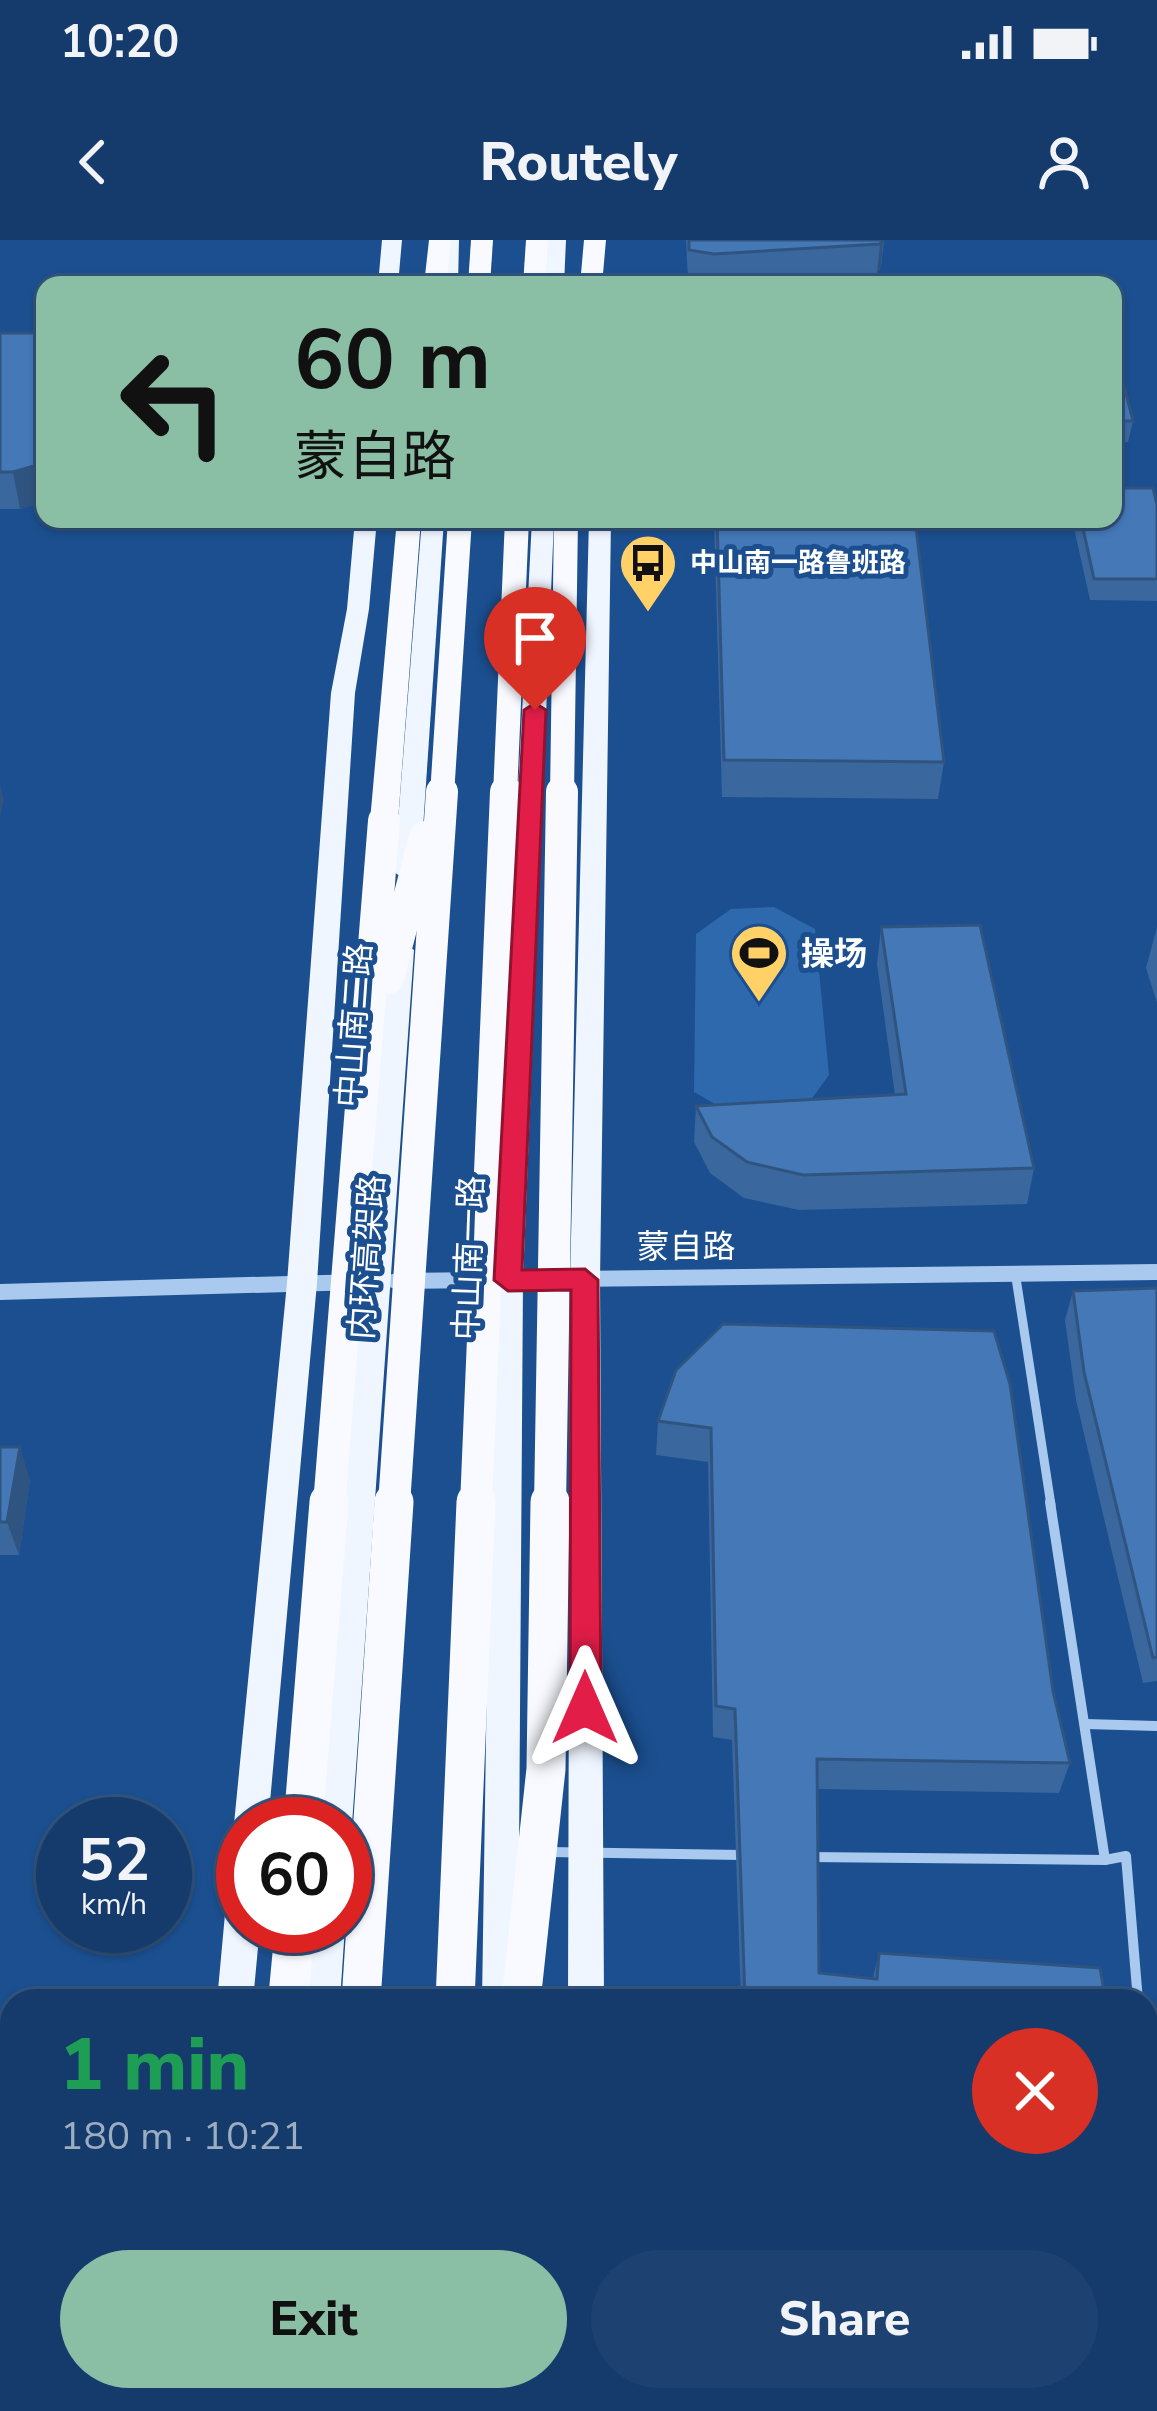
<!DOCTYPE html>
<html lang="en">
<head>
<meta charset="utf-8">
<style>
  :root { --surface:#143b6b; --page:#1d4271; --text:#f1f3f6; --muted:#9dadc1; --line:#33557e; --accent:#8abfa5 }
  body { margin:0; font-family:"Nunito Sans","Noto Sans SC",sans-serif; background:var(--page); color:var(--text); height:100vh; display:flex; flex-direction:column; font-size:45px; white-space:nowrap }
  * { box-sizing:border-box; margin:0 }
  p { font-size:39px; color:var(--muted) }
  .icon { flex:none; width:66px; height:66px; fill:none; stroke:currentColor; stroke-width:2; stroke-linecap:round; stroke-linejoin:round }
  .map { position:relative; flex:1; overflow:hidden }
  .sheet { position:absolute; left:0px; top:1749px; width:1158px; height:423px; display:flex; flex-direction:column; background:var(--surface); border-radius:36px 36px 0 0; box-shadow:0 3px 9px #0004,0 0 0 3px var(--line) }
  .sheet>* { flex:none }
  .guide { position:absolute; left:36px; top:36px; width:1086px; height:252px; border-radius:24px; box-shadow:0 3px 9px #0004,0 0 0 3px var(--line); background:#8abfa5; color:#111; overflow:hidden }
  .speed { position:absolute; left:36px; top:1557px; display:flex; gap:24px; font-size:60px; font-weight:700; text-align:center }
  .speed>* { display:grid; place-content:center; width:156px; height:156px; border-radius:50%; background:var(--surface); box-shadow:0 3px 9px #0004,0 0 0 3px var(--line); line-height:1 }
  .speed small { font-size:30px; font-weight:400 }
  .speed .limit { border:18px solid #d22; background:#fff; color:#111 }
  .pin { position:absolute; display:grid; place-items:center; width:102px; height:102px; color:#fff; margin:-123px -51px; border-radius:50% 50% 50% 0; rotate:-45deg; box-shadow:0 0 12px #0007 }
  .pin .icon { rotate:45deg }
  .me { position:absolute; width:132px; margin:-66px; rotate:0deg; stroke-linejoin:round; filter:drop-shadow(0 0 9px #0008) }
  .turn { display:flex; align-items:center; gap:42px; height:252px; padding:0 60px; font-size:54px }
  .turn .icon { width:156px; height:156px; stroke-width:2.5 }
  .turn b { display:block; font-size:84px; line-height:102px }
  .round { display:grid; place-items:center; flex:none; width:126px; height:126px; border-radius:63px; background:var(--page) }
  .headline { display:flex; align-items:center; justify-content:space-between; height:204px; padding:0 60px }
  h1 { font-size:72px; font-weight:800; line-height:90px; color:#1e9e55 }
  .action { display:flex; gap:24px; margin-top:auto; padding:24px 60px }
  .action a { flex:1; height:138px; border-radius:72px; background:var(--accent); color:#111; font-size:48px; font-weight:800; line-height:138px; text-align:center }
  .action a+a { background:var(--page); color:var(--text) }
  .status { display:flex; justify-content:space-between; align-items:center; height:84px; padding:0 60px; background:var(--surface); direction:ltr }
  .status svg { height:33px; fill:currentColor }
  header { display:flex; justify-content:space-between; align-items:center; height:156px; padding:0 60px; background:var(--surface); font-size:54px; font-weight:800 }
  .map>svg:first-child { display:block }
  .green { fill:#2e69ad }
  .lines { fill:none; stroke-linecap:round; stroke-linejoin:round }
  .service-far1 { stroke:#a9c9ee; stroke-width:9 }
  .service { stroke:#a9c9ee; stroke-width:10 }
  .tertiary { fill:#a9c9ee; fill-rule:evenodd }
  .primary { fill:#f0f6ff; fill-rule:evenodd }
  .trunk { fill:#f8faff; fill-rule:evenodd }
  .trunk-bridge-far2 { stroke:#f8faff; stroke-width:24 }
  .trunk-bridge-far1 { stroke:#f8faff; stroke-width:32 }
  .trunk-bridge { stroke:#f8faff; stroke-width:39 }
  .wall { fill:#3a679d }
  .shaded-wall { fill:#305480 }
  .building { fill:#4478b7; stroke:#305480; stroke-width:3 }
  .route { fill:#e11d48; stroke:#92132f; stroke-width:3 }
  .labels { text-anchor:middle; stroke-width:10; stroke-linejoin:round; paint-order:stroke }
  .far-poi-label { font-size:27px; font-weight:bold; fill:#fff; stroke:#1b4f8f; text-anchor:start }
  .poi-label { font-size:33px; font-weight:bold; fill:#fff; stroke:#1b4f8f; text-anchor:start }
  .street-label { font-size:33px; fill:#fff; stroke:#1b4f8f }
</style>
</head>
<body>
<div class="status"><b>10:20</b><svg viewBox="0 0 49 12"><path d="M0 12V9h3v3zM5 12V6h3v6zM10 12V3h3v9zM15 12V0h3v12zM26 1h20v11H26zM47 4h2v5h-2z"/></svg></div>
<header><svg class="icon" aria-label="back" viewBox="0 0 24 24"><path d="M15 5l-7 7 7 7"/></svg>Routely<svg class="icon" aria-label="person" viewBox="0 0 24 24"><circle cx="12" cy="8" r="4"/><path d="M4 21q1-7 8-7t8 7"/></svg></header>
<div class="map">
<svg width="1157" height="2171" viewBox="0 0 1157 2171">
  <rect width="100%" height="100%" fill="#1b4f8f"/>
  <polygon class="green" points="774,667 815,689 829,835 802,872 729,872 694,852 696,694 731,669"/>
  <g class="lines">
    <polyline class="service-far1" points="1016,1038 1051,1265"/>
    <g class="service">
      <polyline points="1050,1262 1105,1620"/>
      <polyline points="1085,1484 1157,1486"/>
      <polyline points="549,1612 742,1615"/>
      <polyline points="807,1617 1105,1620 1126,1616 1138,1761"/>
      <polyline points="1146,1786 1157,1818"/>
    </g>
    <g class="tertiary">
      <polygon points="1157,1024 1157,1040 396,1049 389,1047 386,1041 389,1035 396,1033"/>
      <polygon points="359,1034 366,1036 369,1042 366,1048 359,1050 0,1060 0,1044"/>
    </g>
    <g class="primary">
      <polygon points="382,0 402,0 398,45 378,45"/>
      <polygon points="439,0 459,0 458,45 438,45"/>
      <polygon points="546,0 566,0 564,45 544,45"/>
      <polygon points="355,279 377,279 369,369 355,453 317,1043 268,1584 243,1584 243,1597 234,1584 287,1043 331,453 347,369"/>
      <polygon points="422,279 444,279 420,632 407,641 394,632"/>
      <polygon points="532,279 554,279 523,1040 518,1761 482,1761 493,1040"/>
      <polygon points="589,279 611,279 600,1040 604,1761 568,1761 570,1040"/>
      <polygon points="401,701 414,710 352,1584 345,1596 345,1584 318,1584 388,710"/>
      <polygon points="243,1657 243,1686 260,1686 253,1761 217,1761 225,1674 230,1662"/>
      <polygon points="309,1686 345,1686 340,1761 304,1761"/>
      <polygon points="178,2160 218,2160 217,2171 177,2171"/>
      <polygon points="272,2160 312,2160 311,2171 271,2171"/>
      <rect x="567" y="2160" width="40" height="11"/>
    </g>
    <g class="trunk">
      <polygon points="429,0 451,0 446,45 424,45"/>
      <polygon points="471,0 493,0 490,45 468,45"/>
      <polygon points="526,0 548,0 545,45 523,45"/>
      <polygon points="584,0 606,0 602,45 580,45"/>
      <polygon points="397,279 421,279 398,581 384,590 370,581"/>
      <polygon points="275,1686 315,1686 308,1761 268,1761"/>
      <polygon points="233,2160 277,2160 276,2171 232,2171"/>
      <polygon points="312,2160 356,2160 355,2171 311,2171"/>
      <polygon points="416,2160 500,2160 499,2171 416,2171"/>
    </g>
    <g class="trunk-bridge-far2">
      <polyline points="442,555 460,279"/>
      <polyline points="505,555 517,279"/>
      <polyline points="562,555 566,279"/>
    </g>
    <g class="trunk-bridge-far1">
      <polyline points="388,738 425,597"/>
      <polyline points="329,1265 384,581"/>
      <polyline points="394,1265 442,552"/>
      <polyline points="476,1265 506,552"/>
      <polyline points="550,1265 562,552"/>
    </g>
    <g class="trunk-bridge">
      <polyline points="303,1584 329,1262"/>
      <polyline points="361,1761 394,1262"/>
      <polyline points="455,1761 476,1262"/>
      <polyline points="521,1761 546,1529 550,1262"/>
    </g>
  </g>
  <g class="wall">
    <polygon points="686,0 884,0 881,27 877,33 713,43 688,39"/>
    <polygon points="0,93 45,93 45,261 20,269 0,269"/>
    <polygon points="1113,102 1133,181 1128,202 1113,202"/>
    <polygon points="1157,265 1157,361 1090,360 1072,279 1113,279"/>
    <polygon points="714,279 915,279 944,522 938,559 722,557"/>
    <polygon points="881,687 1034,928 1027,964 799,970 744,958 710,933 694,902 696,866 895,855 877,724"/>
    <polygon points="1157,687 1157,763 1146,728"/>
    <polygon points="1157,1048 1157,1441 1143,1443 1076,1160 1065,1080 1073,1051"/>
    <polygon points="676,1130 1053,1451 1070,1523 1059,1553 817,1549 819,1733 873,1738 879,1713 1106,1761 741,1761 732,1500 713,1497 708,1222 656,1215 658,1181"/>
    <polygon points="0,1207 30,1240 19,1315 0,1315"/>
    <polygon points="875,2160 1146,2160 1157,2171 876,2171"/>
  </g>
  <g class="shaded-wall">
    <polygon points="883,0 881,27 877,33 880,4"/>
    <polygon points="45,208 45,261 20,269 13,232"/>
    <polygon points="0,544 4,560 0,577"/>
    <polygon points="20,1207 30,1240 19,1315 7,1282"/>
  </g>
  <g class="building">
    <polygon points="689,0 883,0 880,4 714,14 689,10"/>
    <polygon points="0,93 45,93 45,208 41,224 13,232 0,232"/>
    <polygon points="1113,102 1133,181 1113,181"/>
    <polygon points="1113,248 1153,248 1157,265 1157,339 1094,339 1081,279 1113,279"/>
    <polygon points="717,279 915,279 944,522 724,520"/>
    <polygon points="980,685 1034,928 803,935 747,922 712,897 696,866 906,854 881,687"/>
    <polygon points="1157,1048 1157,1417 1153,1418 1084,1132 1073,1051"/>
    <polygon points="723,1084 994,1091 1010,1144 1053,1451 1070,1523 817,1519 819,1733 877,1739 879,1713 1100,1728 1106,1761 745,1761 735,1469 716,1466 711,1188 658,1181 676,1130"/>
    <polygon points="0,1207 20,1207 7,1282 0,1282"/>
    <polygon points="1146,1922 1157,2000 1157,2171 885,2171 884,2160 1146,2160"/>
  </g>
  <polygon class="route" points="535,463 546,470 522,1030 585,1029 598,1040 601,1468 596,1478 585,1482 574,1478 570,1468 571,1050 508,1051 494,1040 524,470"/>
  <defs>
    <symbol id="bus-pin" viewBox="-11 -11 22 30"><path d="M0 17L-7.5 6A9.5 9.5 0 1 1 7.5 6Z" fill="#ffd166" stroke="#1b4f8f"/><path d="M-5-6H5V4H4V6H2V4H-2V6H-4V4H-5ZM-3.5-4V0h7V-4ZM-3.5 1.2v1.5H-2V1.2ZM2 1.2v1.5H3.5V1.2Z" fill="#111"/></symbol>
    <symbol id="stadium-pin" viewBox="-11 -11 22 30"><path d="M0 17L-7.5 6A9.5 9.5 0 1 1 7.5 6Z" fill="#ffd166" stroke="#1b4f8f"/><path d="M0-5a6.5 5 0 1 0 0 10a6.5 5 0 1 0 0-10ZM-3.5-1.8h7v3.6h-7Z" fill="#111"/></symbol>
  </defs>
  <g fill-rule="evenodd">
    <use href="#bus-pin" x="615" y="290" width="66" height="90"/>
    <use href="#stadium-pin" x="726" y="680" width="66" height="90"/>
  </g>
  <g class="labels">
    <g class="far-poi-label">
      <text x="690" y="332">中山南一路鲁班路</text>
    </g>
    <g class="poi-label">
      <text x="801" y="725">操场</text>
    </g>
    <g class="street-label">
      <text transform="translate(353 785) rotate(-86)" y="12">中山南二路</text>
      <text x="686" y="1018">蒙自路</text>
      <text transform="translate(366 1017) rotate(-86)" y="12">内环高架路</text>
      <text transform="translate(468 1018) rotate(-88)" y="12">中山南一路</text>
    </g>
  </g>
</svg>
<div class="speed"><div>52<small>km/h</small></div><div class="limit">60</div></div>
<div class="pin" style="left:535px;top:470px;background:#d93025"><svg class="icon" aria-label="arrive" viewBox="0 0 24 24"><path d="M6 21V4h12l-3 4 3 4H6"/></svg></div>
<svg class="me" style="left:585px;top:1468px" viewBox="-20 -20 40 40"><path d="M0-17L14 15 0 8-14 15z" fill="#e11d48" stroke="#fff" stroke-width="4"/></svg>
<div class="guide">
<div class="turn"><svg class="icon" aria-label="left" viewBox="0 0 24 24"><path d="M17 20v-9H6M10 6l-5 5 5 5"/></svg><div><b>60 m</b>蒙自路</div></div>
</div>
<section class="sheet">
<div class="headline"><div><h1>1 min</h1><p>180 m · 10:21</p></div><a class="round" style="background:#d93025;color:#fff"><svg class="icon" aria-label="close" viewBox="0 0 24 24"><path d="M6 6l12 12M18 6L6 18"/></svg></a></div>
<div class="action"><a>Exit</a><a>Share</a></div>
</section>
</div>
</body>
</html>
